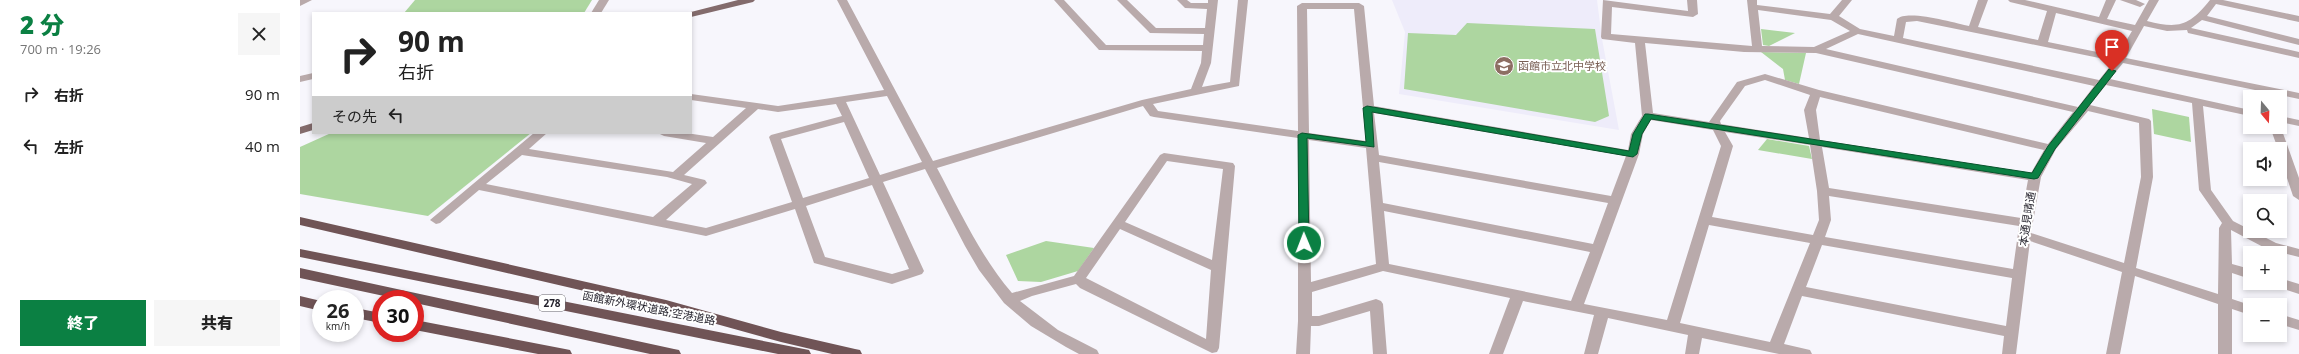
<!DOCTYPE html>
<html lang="ja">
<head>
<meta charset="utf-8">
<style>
  :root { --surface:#fff; --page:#f6f6f6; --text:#222; --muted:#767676; --accent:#0b8043 }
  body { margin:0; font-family:"Open Sans","Noto Sans JP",sans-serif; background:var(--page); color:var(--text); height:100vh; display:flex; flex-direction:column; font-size:15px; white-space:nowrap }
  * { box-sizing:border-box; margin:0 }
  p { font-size:13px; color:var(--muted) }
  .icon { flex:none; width:22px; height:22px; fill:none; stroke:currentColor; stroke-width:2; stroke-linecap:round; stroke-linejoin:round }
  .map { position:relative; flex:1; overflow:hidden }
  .sheet { display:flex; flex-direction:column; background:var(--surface); width:300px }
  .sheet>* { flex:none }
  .banner { position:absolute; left:12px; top:12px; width:380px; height:122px; border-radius:0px; box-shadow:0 2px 6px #0003; background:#fff; color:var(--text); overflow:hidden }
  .needle { width:26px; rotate:161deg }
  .buttons { position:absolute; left:1943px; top:90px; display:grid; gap:8px }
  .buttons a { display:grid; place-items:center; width:44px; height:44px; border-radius:0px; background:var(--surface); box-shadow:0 2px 6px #0003; font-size:20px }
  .speed { position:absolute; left:12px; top:290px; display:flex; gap:8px; font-size:20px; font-weight:700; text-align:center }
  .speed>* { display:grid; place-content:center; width:52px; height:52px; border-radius:50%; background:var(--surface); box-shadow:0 2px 6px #0003; line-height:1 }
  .speed small { font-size:10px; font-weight:400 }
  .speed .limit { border:6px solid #d22; background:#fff; color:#111 }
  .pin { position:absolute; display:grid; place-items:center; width:34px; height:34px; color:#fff; margin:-41px -17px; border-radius:50% 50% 50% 0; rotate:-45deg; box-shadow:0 0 4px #0007 }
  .pin .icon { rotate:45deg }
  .me { position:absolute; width:44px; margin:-22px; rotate:359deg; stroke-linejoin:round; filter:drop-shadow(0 0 3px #0008) }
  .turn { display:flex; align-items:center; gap:14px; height:84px; padding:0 20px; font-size:18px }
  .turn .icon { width:52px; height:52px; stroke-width:2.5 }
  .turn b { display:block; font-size:28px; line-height:34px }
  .then { display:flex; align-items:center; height:38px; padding:0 20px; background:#0003; gap:8px; font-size:15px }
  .round { display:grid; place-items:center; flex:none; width:42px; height:42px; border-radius:0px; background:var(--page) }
  .head { display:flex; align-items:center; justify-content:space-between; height:68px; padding:0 20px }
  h1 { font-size:24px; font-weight:800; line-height:30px; color:var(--accent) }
  .button { display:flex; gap:8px; margin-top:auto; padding:8px 20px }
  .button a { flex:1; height:46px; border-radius:0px; background:var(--accent); color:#fff; font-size:16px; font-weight:800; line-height:46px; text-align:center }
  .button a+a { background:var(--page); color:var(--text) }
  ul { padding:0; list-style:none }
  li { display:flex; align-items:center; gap:12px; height:52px; padding:0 20px }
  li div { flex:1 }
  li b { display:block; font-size:15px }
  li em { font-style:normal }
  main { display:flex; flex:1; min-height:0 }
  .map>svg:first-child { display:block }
  .built { fill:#eeecfa }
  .green { fill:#add6a0 }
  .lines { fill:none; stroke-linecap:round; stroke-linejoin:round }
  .minor { fill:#b9aaab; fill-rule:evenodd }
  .major { fill:#836b6c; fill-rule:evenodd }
  .highway { fill:#705456; fill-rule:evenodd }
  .route { fill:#0b8043; stroke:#07532c }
  .labels { text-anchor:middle; stroke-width:4; stroke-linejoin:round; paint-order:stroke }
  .shield { fill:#fff; stroke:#646269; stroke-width:1 }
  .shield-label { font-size:10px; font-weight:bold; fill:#211f29 }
  .education-label { font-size:11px; fill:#785e54; stroke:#fff; text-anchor:start }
  .street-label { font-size:11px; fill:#211f29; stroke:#fff }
</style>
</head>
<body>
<main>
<section class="sheet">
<div class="head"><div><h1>2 分</h1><p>700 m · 19:26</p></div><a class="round"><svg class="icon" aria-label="close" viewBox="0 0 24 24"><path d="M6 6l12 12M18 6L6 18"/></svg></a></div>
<ul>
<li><svg class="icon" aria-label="right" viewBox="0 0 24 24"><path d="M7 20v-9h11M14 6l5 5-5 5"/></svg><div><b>右折</b></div><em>90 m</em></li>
<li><svg class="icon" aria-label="left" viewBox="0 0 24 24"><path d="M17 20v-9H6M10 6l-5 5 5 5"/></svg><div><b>左折</b></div><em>40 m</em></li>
</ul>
<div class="button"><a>終了</a><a>共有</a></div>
</section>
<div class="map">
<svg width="1999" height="354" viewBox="0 0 1999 354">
  <rect width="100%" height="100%" fill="#f7f6fc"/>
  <polygon class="built" points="1092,0 1297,0 1302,39 1319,130 1099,94 1105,32"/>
  <g class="green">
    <polygon points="115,0 292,0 284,13 104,13"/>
    <polygon points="1167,23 1295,29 1309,116 1295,122 1104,89 1108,33 1156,35"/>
    <polygon points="1461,29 1495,33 1469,46 1463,45"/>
    <polygon points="1461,52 1506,53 1499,84 1485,80 1483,69"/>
    <polygon points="1852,109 1889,117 1891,142 1854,134"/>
    <polygon points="31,133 231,133 128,216 0,194 0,147"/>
    <polygon points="1467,139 1509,146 1512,159 1458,150"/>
    <polygon points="746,241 794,248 778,271 741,282 718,281 706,255"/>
  </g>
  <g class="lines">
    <g class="minor">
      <polygon points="0,0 12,0 0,6"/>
      <polygon points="299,0 309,0 301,13 291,13"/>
      <path d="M537,0H547L633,161L842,100L891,89L901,63L902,51L799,50L754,0H764L806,45H903L904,34L850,33L817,0H827L856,28H905L907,9L885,8L877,0H887L891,3H908V0H918L911,63L902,87L930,82L938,0H948L939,86L853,104L858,111L998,131L997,6L1002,3H1059L1064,6L1074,106L1328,150L1331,134L1342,116L1335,43L1302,39L1301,37L1303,0L1388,11L1387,0H1397L1398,14L1393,17L1312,7L1311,34L1452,46L1447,0H1457V5L1530,14L1542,0H1552L1539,16L1560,29L1594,36L1597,19C1607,9 1655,23 1669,26L1678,0H1688L1678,27L1738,40L1747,11L1710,2L1708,0H1725L1799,17L1806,0H1816L1807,19L1835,25L1849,0H1859L1847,21C1879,29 1889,26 1910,0H1923L1999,16V22L1916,4L1907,16L1999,39V45L1902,20L1891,28L1999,52V58L1888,33L1887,30L1867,31L1844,26L1826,58L1999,93V99L1823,63L1810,79L1950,110V116L1903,106L1911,190L1933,221L1976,243L1999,249V257L1967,249L1931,230L1932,264L1950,269V279L1932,273V299L1950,305V315L1932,309V354H1918V304L1835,276L1820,354H1806L1822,272L1730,241L1716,354H1702L1704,336L1502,296L1484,344L1510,350L1512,354H1479L1402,338L1399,354H1385L1388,335L1308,318L1298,354H1284L1294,315L1223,301L1203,354H1189L1210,298L1083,271L1012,292V316H1019L1076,299L1081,301L1083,304L1087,354H1073L1070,311L1019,326H1011L1010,354H996L998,321V138L854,117L850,116L843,106L637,168C660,211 680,256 712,293L774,276L860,155L864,153L933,163L935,166L919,348L917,352L912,353L780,288L776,284L732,296L720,301L758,330L797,350L799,354H779L766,347L731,326L704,303L679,270L665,246L625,169L583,182L624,271L622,274L592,284L514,263L495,209L406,236L179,190L140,223L136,224L130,220L234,133H247L229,149L373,172L406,143L364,136L358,133H386L413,137L446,108L391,100V94L478,106L584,90ZM1007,9H1054L1066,141L1009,133ZM1458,10L1531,20L1550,31L1514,47L1462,46ZM1756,13L1832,31L1817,56L1748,42ZM1617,21L1814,61L1799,80L1603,38L1606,22ZM1558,34L1794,86L1778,107L1526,49ZM1345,43L1444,52L1516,53L1773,112L1748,144L1519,90L1465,74L1437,82L1409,122L1353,113ZM1465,80L1510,95L1504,110L1509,138L1421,124L1420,121L1445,86ZM1806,85L1892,103L1899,190L1922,223L1919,228L1918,294L1836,268L1853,177L1851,121L1849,119L1790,105ZM587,96L622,162L580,175L546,102ZM1520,97L1744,150L1731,173L1520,140L1516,110ZM536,104L542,116L471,135L469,137L492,202L406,228L366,220L407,183L405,180L384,175L458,109L478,112ZM1788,111L1839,123L1841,177L1824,263L1731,233L1741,177L1756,149ZM1074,113L1326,156L1311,196L1079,155ZM1351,120L1413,130L1421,146L1367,320L1284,304L1339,154L1343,134ZM544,122L569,178L503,198L481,139ZM1425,132L1510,145L1517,191L1519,220L1513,235L1412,217L1433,146ZM1009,140L1066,148L1076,264L1011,282ZM1522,147L1728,180L1721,218L1529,188ZM222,155L367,177L392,184L353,217L186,184ZM867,161L923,169L912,260L825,222ZM1079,162L1308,203L1293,244L1083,203ZM572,185L609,269L592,274L525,257L506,206ZM1529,196L1719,226L1713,269L1525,237L1531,220ZM1084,211L1290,252L1271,301L1089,264ZM1409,225L1510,243L1470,342L1380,323ZM820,229L911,270L906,339L786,278ZM1522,245L1712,278L1706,326L1506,287Z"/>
      <polygon points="1820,0 1836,0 1845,4 1840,7"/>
      <polygon points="13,73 13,79 0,82 0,76"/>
      <polygon points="1980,116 1999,120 1999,126 1980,122"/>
      <polygon points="1980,125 1999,178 1999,200 1993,196 1980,157 1980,149 1978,149 1970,127 1980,127"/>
      <polygon points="1980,278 1999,284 1999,294 1975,286 1973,283 1980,283"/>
      <polygon points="1980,314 1999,320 1999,330 1980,324"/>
    </g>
    <g class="major">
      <polygon points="438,0 455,0 453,2 391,17 391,13 387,13"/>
      <polygon points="13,123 13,130 0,134 0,127"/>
    </g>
    <g class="highway">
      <polygon points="0,217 366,300 481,332 555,349 560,350 562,354 532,354 481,342 366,310 0,225"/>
      <polygon points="0,249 504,349 509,350 511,354 478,354 0,257"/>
      <polygon points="0,268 374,349 379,350 381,354 350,354 115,303 115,299 98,299 0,278"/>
      <polygon points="0,296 21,301 21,311 0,306"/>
      <polygon points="55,308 81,313 81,323 55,318"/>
      <polygon points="115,320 265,349 270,350 272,354 238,354 115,330"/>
    </g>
  </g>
  <polygon class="route" points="1809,69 1816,71 1755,149 1738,178 1734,179 1351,119 1342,134 1337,154 1333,157 1072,112 1074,147 1007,138 1009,243 1004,246 999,243 998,135 1002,133 1066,142 1063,108 1067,106 1329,151 1333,134 1345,114 1348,114 1732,173 1748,146"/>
  <defs>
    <symbol id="school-disc" viewBox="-11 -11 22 22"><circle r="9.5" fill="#8d6e63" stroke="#fff"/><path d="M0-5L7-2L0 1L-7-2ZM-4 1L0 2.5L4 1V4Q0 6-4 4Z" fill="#fff"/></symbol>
  </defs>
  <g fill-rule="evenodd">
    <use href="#school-disc" x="1193" y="55" width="22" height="22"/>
  </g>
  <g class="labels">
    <rect class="shield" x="239" y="295" width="26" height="16" rx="3"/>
    <g class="shield-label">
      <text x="252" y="307">278</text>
    </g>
    <g class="education-label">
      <text x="1218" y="70">函館市立北中学校</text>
    </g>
    <g class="street-label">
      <text transform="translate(1727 219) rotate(-81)" y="4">本通見晴通</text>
      <text transform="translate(349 308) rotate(11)" y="4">函館新外環状道路;空港道路</text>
    </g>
  </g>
</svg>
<div class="buttons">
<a><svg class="needle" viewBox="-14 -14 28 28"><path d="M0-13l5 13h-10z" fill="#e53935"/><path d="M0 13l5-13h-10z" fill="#767676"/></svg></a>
<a><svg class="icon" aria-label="sound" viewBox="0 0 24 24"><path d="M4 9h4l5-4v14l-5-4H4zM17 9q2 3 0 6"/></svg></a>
<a><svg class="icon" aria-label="search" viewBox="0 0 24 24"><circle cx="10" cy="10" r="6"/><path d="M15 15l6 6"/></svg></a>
<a>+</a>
<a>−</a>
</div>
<div class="speed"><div>26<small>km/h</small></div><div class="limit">30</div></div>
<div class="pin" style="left:1812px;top:71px;background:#d93025"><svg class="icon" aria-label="arrive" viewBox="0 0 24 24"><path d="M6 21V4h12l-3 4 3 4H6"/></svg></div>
<svg class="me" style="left:1004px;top:243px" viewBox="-20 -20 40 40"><circle r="17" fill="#0b8043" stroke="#fff" stroke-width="3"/><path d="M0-11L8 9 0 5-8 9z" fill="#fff"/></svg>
<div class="banner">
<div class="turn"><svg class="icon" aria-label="right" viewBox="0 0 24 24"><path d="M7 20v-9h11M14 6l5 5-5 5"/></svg><div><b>90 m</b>右折</div></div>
<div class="then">その先<svg class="icon" aria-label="left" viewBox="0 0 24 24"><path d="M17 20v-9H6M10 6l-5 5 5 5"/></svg></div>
</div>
</div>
</main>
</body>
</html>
